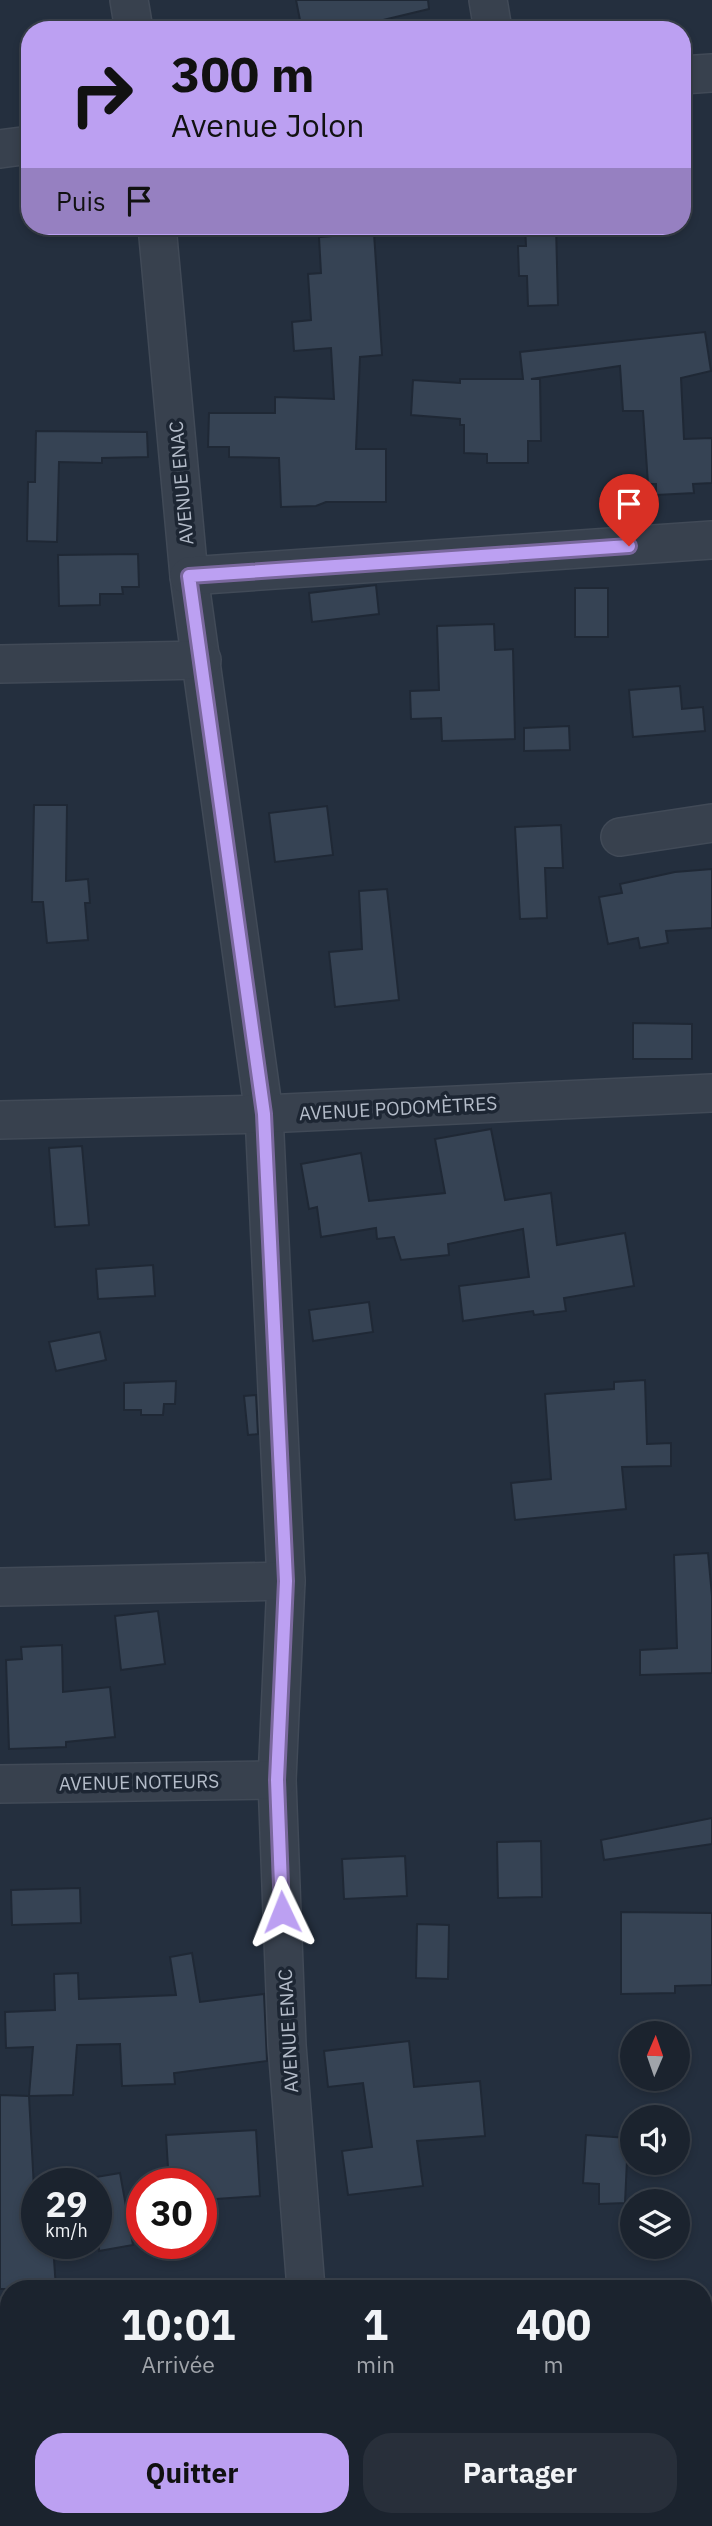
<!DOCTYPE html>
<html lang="fr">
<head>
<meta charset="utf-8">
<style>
  :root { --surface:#1b232e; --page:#282f3a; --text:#f1f3f6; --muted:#a0a4aa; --line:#39404a; --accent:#bca0f2 }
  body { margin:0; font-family:"IBM Plex Sans",sans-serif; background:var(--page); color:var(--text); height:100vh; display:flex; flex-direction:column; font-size:26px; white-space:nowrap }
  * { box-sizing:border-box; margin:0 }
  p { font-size:23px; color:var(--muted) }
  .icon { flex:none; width:38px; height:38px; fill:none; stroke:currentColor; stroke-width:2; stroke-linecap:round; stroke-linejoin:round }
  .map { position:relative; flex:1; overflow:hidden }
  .details { position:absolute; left:0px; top:2280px; width:712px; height:247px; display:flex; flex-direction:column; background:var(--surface); border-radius:28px 28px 0 0; box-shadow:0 4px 10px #0003,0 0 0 2px var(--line) }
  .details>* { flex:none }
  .hud { position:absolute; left:21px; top:21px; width:670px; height:214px; border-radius:28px; box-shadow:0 4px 10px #0003,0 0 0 2px var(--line); background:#bca0f2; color:#111; overflow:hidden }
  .needle { width:46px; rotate:2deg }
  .tools { position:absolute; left:620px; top:2021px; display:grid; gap:14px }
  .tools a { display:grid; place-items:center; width:70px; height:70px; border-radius:50%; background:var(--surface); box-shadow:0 4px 10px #0003,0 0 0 2px var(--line); font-size:35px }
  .speed { position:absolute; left:21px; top:2168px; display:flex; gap:14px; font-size:35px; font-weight:700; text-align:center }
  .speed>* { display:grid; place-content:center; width:91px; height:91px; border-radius:50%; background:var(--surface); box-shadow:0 4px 10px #0003,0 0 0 2px var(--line); line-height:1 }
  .speed small { font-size:18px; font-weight:400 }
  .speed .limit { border:10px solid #d22; background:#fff; color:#111 }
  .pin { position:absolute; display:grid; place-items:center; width:60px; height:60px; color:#fff; margin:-72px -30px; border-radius:50% 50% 50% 0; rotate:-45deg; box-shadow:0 0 7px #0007 }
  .pin .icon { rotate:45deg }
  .me { position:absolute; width:77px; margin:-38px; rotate:358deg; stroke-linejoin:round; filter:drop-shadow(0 0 5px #0008) }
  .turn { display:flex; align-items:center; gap:24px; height:147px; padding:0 35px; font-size:32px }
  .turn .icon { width:91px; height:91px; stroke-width:2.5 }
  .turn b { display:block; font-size:49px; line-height:60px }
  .then { display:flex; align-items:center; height:66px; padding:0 35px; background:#0003; gap:14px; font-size:26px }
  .eta { display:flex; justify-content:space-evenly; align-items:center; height:119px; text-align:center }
  .eta b { font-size:42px; font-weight:700; line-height:49px }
  .cta { display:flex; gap:14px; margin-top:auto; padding:14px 35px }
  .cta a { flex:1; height:80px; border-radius:28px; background:var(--accent); color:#111; font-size:28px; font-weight:700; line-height:80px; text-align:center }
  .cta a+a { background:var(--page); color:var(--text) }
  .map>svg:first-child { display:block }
  .building { fill:#364354; stroke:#1f2835; stroke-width:2 }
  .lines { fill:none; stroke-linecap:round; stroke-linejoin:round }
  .minor-casing { stroke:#414a57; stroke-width:40 }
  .minor { stroke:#38414e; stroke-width:37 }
  .route-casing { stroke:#7a689d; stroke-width:18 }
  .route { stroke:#bca0f2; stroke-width:12 }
  .labels { text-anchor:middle; stroke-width:7; stroke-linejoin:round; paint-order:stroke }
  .street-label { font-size:19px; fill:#b4bcc9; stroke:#1d2633 }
</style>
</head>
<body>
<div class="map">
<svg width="712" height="2526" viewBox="0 0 712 2526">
  <rect width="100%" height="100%" fill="#242f3e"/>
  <g class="building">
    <polygon points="296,0 428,0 429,9 354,27 352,22 302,30"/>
    <polygon points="525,226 556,226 558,305 528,306 527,276 519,276 518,246 526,246"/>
    <polygon points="374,233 382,355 360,357 356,449 386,449 386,502 326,502 316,506 281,507 279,458 229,457 229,447 208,447 209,413 275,413 275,397 334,399 331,348 294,351 292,322 311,320 308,274 321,273 319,237"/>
    <polygon points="705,332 711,371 681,378 684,439 712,438 712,483 693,484 694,493 656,495 656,484 648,484 643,411 623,411 620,366 531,379 540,379 541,441 528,441 528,463 487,463 487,454 464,453 464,425 460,425 460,419 411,415 413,380 460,383 460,379 523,379 520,352"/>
    <polygon points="36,431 147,432 148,457 102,458 102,463 59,462 57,542 27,541 28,482 35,482"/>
    <polygon points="138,554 139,587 122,587 123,594 100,594 100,605 59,606 58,555"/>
    <polygon points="376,585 379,614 312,622 309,593"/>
    <rect x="575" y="588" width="33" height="49"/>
    <polygon points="494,624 495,650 513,649 515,739 442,741 441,718 411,719 410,691 439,690 437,626"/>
    <polygon points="680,686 682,709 703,707 705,731 633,737 629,690"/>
    <polygon points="569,726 570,750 524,751 524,728"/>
    <polygon points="34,805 67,805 66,881 88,879 90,903 85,903 88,940 47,943 43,902 32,902"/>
    <polygon points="327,806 333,855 275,862 269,813"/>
    <polygon points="561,825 563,868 545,868 547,918 520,919 515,827"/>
    <polygon points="712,869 712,928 666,931 668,943 640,948 638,938 608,944 599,897 622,893 620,884 675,872"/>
    <polygon points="387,889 399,1000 335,1007 329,952 362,949 359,891"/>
    <polygon points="633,1023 692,1024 692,1059 633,1059"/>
    <polygon points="491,1129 505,1200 551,1193 557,1245 625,1233 634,1286 564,1298 566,1311 534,1315 533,1311 463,1321 459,1286 529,1277 523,1229 448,1244 449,1255 401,1260 394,1237 377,1239 376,1228 321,1237 317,1207 309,1209 301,1164 361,1153 369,1201 445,1193 435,1139"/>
    <polygon points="82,1146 89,1225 55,1227 49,1148"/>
    <polygon points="153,1265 155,1296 98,1299 96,1269"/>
    <polygon points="369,1302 373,1332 313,1341 309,1310"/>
    <polygon points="100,1332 106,1360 56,1371 49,1342"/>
    <polygon points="645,1380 647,1444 671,1443 671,1466 622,1467 626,1509 515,1520 511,1483 551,1479 545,1394 614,1389 614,1382"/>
    <polygon points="176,1381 175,1404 164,1404 163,1415 141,1415 141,1410 124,1410 124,1383"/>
    <polygon points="256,1395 258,1434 248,1435 244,1396"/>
    <polygon points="708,1553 712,1596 712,1673 640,1675 640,1650 677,1648 674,1555"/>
    <polygon points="158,1611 165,1664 121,1670 115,1616"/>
    <polygon points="62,1645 63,1692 110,1687 115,1737 66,1742 66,1747 9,1749 6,1660 22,1659 21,1647"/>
    <polygon points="712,1818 712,1844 604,1860 601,1840"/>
    <polygon points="541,1841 542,1897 498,1898 497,1842"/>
    <polygon points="405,1856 407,1896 344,1899 342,1859"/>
    <polygon points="80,1888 81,1923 12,1925 11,1890"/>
    <polygon points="621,1912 712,1913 712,1985 675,1986 675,1993 621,1994"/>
    <polygon points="417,1924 449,1925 448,1979 416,1978"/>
    <polygon points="192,1953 200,2002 264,1994 267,2061 174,2073 175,2084 122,2086 120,2044 77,2045 73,2095 29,2096 33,2047 6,2048 5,2012 55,2010 54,1974 78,1973 79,1999 176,1995 170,1957"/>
    <polygon points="409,2041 414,2087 480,2081 485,2136 417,2141 423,2186 348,2195 342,2151 372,2147 363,2083 328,2087 324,2051"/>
    <polygon points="0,2095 29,2096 37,2244 53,2244 56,2289 0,2289"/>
    <polygon points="256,2130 260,2196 201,2200 201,2184 169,2184 166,2135"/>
    <polygon points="586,2135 628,2138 625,2203 599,2204 599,2184 583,2183"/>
    <polygon points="120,2173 133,2245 99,2251 96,2177"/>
  </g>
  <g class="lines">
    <defs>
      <g id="minor">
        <polyline points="129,0 134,30"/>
        <polyline points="488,0 493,30"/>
        <polyline points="682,75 712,73"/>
        <polyline points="0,149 30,145"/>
        <polyline points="157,226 189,576 264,1114 286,1581 277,1780 287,2045 306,2289"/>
        <polyline points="189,576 712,540"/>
        <polyline points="0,664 202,660"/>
        <polyline points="620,837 712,823"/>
        <polyline points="0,1120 264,1114 712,1093"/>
        <polyline points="0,1587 286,1581"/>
        <polyline points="0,1784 277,1780"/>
        <polyline points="0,2343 9,2343"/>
        <polyline points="305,2526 305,2518"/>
      </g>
    </defs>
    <use href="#minor" class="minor-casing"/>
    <use href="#minor" class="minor"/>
  </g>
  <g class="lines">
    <defs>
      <polyline id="route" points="282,1912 277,1780 286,1581 264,1114 189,576 629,546"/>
    </defs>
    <use href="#route" class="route-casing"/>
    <use href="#route" class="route"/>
  </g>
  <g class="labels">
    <g class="street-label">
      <text transform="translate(181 483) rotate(-95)" y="7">AVENUE ENAC</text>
      <text transform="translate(398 1108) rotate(-3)" y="7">AVENUE PODOMÈTRES</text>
      <text transform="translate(139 1782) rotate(-1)" y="7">AVENUE NOTEURS</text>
      <text transform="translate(288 2031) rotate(-93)" y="7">AVENUE ENAC</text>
    </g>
  </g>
</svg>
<div class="tools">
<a><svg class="needle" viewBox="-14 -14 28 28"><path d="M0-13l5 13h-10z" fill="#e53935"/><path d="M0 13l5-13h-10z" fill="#a0a4aa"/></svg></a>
<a><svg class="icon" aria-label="sound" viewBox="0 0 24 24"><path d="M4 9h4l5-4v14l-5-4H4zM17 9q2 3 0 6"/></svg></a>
<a><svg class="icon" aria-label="layers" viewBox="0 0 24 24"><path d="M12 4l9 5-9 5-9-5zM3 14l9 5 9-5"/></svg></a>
</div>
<div class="speed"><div>29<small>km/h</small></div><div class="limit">30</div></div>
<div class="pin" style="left:629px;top:546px;background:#d93025"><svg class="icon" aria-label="arrive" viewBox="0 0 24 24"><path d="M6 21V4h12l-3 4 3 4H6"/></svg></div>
<svg class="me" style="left:282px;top:1912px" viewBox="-20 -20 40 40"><path d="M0-17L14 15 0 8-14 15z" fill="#bca0f2" stroke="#fff" stroke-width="4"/></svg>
<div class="hud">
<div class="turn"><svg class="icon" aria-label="right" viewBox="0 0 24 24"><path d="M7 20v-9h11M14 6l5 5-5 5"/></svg><div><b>300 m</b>Avenue Jolon</div></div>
<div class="then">Puis<svg class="icon" aria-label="arrive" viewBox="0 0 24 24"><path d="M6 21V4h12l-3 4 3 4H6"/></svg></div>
</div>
<section class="details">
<div class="eta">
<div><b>10:01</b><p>Arrivée</p></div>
<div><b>1</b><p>min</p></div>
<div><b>400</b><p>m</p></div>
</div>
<div class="cta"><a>Quitter</a><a>Partager</a></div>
</section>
</div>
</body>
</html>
